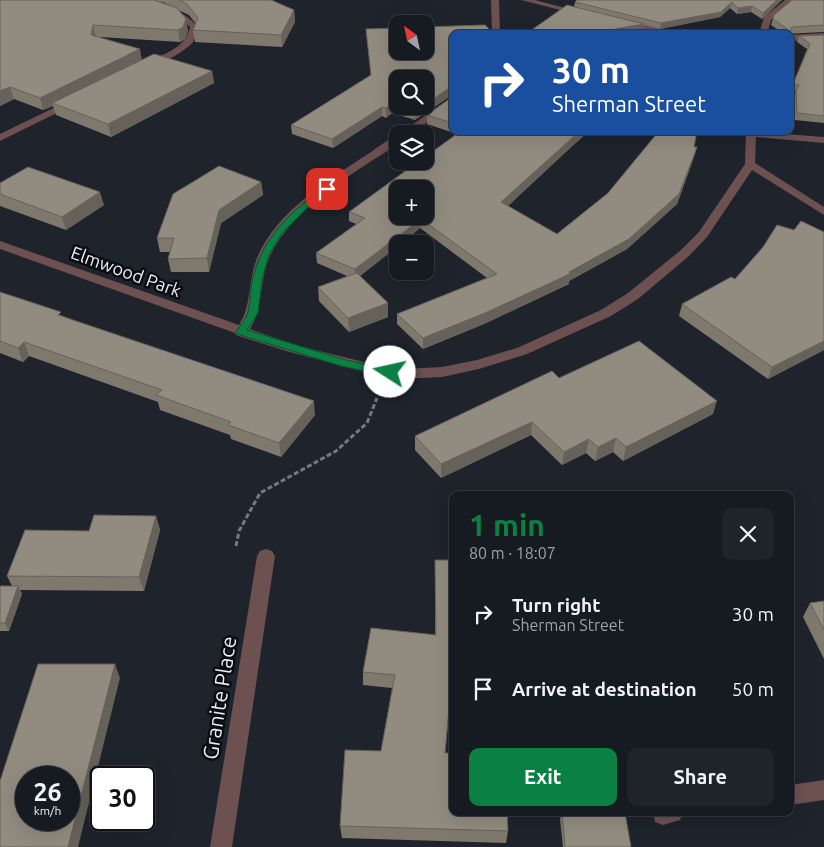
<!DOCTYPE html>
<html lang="en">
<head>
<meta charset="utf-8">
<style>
  :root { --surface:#161a21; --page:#1f232a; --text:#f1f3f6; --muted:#9ea1a5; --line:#35383f; --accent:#0b8043 }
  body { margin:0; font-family:Ubuntu,sans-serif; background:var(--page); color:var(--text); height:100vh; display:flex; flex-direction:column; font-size:19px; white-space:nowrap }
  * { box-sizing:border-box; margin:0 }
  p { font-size:16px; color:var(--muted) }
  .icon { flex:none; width:28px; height:28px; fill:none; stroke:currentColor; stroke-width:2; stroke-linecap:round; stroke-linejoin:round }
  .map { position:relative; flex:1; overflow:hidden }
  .panel { position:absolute; left:449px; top:491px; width:345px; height:325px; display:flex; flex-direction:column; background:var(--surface); border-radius:10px; box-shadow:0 5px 20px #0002,0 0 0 1px var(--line) }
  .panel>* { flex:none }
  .top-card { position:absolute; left:449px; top:30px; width:345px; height:105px; border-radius:10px; box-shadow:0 5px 20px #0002,0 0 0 1px var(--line); background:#1a4fa0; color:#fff; overflow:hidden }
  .needle { width:32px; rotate:327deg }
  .controls { position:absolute; left:389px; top:15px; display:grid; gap:10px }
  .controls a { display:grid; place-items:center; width:45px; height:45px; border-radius:10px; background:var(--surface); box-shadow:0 5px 20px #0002,0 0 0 1px var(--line); font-size:25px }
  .speed { position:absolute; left:15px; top:766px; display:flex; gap:10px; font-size:25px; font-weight:700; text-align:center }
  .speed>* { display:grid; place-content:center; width:65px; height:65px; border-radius:50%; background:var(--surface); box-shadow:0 5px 20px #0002,0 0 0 1px var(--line); line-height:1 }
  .speed small { font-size:12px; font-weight:400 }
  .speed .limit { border:2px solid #111; border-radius:8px; background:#fff; color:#111 }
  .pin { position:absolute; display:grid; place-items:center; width:42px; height:42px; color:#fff; margin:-21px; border-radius:10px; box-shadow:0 2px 8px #0006 }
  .me { position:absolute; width:55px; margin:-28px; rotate:280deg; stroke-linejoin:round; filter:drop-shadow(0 0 4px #0008) }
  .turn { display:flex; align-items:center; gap:18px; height:105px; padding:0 20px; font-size:22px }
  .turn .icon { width:65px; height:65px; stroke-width:2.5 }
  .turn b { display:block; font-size:35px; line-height:42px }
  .round { display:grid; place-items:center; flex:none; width:52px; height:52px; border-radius:10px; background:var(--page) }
  .summary { display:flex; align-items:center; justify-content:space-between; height:85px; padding:0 20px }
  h1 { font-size:30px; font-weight:600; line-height:38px; color:var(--accent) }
  .primary-button { display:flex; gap:10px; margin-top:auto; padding:10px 20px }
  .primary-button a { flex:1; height:58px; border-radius:10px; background:var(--accent); color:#fff; font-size:20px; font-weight:600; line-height:58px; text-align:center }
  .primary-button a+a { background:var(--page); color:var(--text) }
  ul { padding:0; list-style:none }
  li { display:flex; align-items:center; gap:15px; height:75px; padding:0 20px }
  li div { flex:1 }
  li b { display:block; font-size:19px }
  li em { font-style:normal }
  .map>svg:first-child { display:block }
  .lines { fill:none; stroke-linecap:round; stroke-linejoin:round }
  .path { stroke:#757981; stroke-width:3; stroke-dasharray:5 2.5; stroke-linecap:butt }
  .street { fill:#6d5050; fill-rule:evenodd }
  .wall { fill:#7e786d; fill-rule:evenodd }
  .shaded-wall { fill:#666159 }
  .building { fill:#928b7f; stroke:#666159; fill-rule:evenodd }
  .route { fill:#0b8043; stroke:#07532c }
  .labels { text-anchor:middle; stroke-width:5; stroke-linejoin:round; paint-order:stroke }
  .street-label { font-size:18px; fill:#ebeef5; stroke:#0a0c10 }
  .near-street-label { font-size:21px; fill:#ebeef5; stroke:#0a0c10 }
</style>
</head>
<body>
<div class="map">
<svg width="824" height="847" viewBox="0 0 824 847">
  <rect width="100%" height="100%" fill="#1e232c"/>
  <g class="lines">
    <polyline class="path" points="236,546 239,531 260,493 336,451 367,423 377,398"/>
    <g class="street">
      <path d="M135,0C157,0 184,10 198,27C197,33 196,37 193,42C186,51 155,69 144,67V63C161,55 186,49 190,27L180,18Z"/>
      <polygon points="491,0 499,0 500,34 492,34"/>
      <polygon points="521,0 535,0 584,13 580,15"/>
      <polygon points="785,0 794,0 771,20 767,34 759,34 764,17"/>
      <polygon points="625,20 673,32 674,34 659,34 622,25 621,23"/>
      <polygon points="824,33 824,39 790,41 790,35"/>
      <polygon points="452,97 452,104 411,134 399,134"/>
      <polygon points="72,99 75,100 75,104 0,141 0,134"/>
      <path d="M746,131L824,137V143L756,137L755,163L824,207V215L752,170L707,237L689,256L638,299L611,316L527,354L479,369L442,377L401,379L380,376L286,351L236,335L235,333L0,249V241L239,325C252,305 248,280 257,258C276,212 328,180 368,154C377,148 387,139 398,136V144C355,172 292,208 270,256C259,280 264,306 250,329L295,345L380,366L401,369L442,367L477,360L517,348L601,310L628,293L681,250L699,232L745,164Z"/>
      <polygon points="266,549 272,551 275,556 232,847 210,847 257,556 260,551"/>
      <polygon points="824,780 824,800 790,805 790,785"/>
      <polygon points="653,812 683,812 680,820 663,825 655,822"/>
    </g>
  </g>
  <g class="wall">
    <path d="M0,0H271L294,10L295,22L282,47L195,42L193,30L196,24L189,15L178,10L188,31L185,39L180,42L100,37L142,60L212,71L214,83L111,137L56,115L53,106L43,110L14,99L0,106ZM158,2H163L172,7Z"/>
    <polygon points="577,0 782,0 762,19 751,12 737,14 730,8 720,17 660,29 644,25 642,32 634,34 526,34 574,7 575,2"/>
    <polygon points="824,0 824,32 784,34 771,25 774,15"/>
    <path d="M366,29L452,34V131H589L569,149L508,206L557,234L694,147H697L694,157L677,204L627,249L569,281V284L484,324L423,349L397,324V314L487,278L420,228L401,244H398V246L360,276L388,317L349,332L319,301L318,287L347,276L317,263L316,253L356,224L349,221V212L457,134L427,124V115L452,97V95L415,120L392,113L386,118L382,116L333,148L292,134L291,125L371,76ZM398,79L425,106H398Z"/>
    <polygon points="824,35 824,123 795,120 794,98 796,91 791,90 793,84 807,49 797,42 799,36"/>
    <polygon points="261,182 263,195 221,223 209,272 171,272 168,259 170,252 160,252 157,238"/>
    <polygon points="0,183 104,205 66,230 0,206"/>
    <polygon points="794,230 824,232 824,350 768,379 679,316 682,304 735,279"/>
    <polygon points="0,292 63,316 315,415 281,457 231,439 230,435 160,410 158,402 29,356 23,362 0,353"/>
    <polygon points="559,378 713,414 623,461 613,452 595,461 586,453 562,465 531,435 441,478 415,450 415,436"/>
    <polygon points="156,516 160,530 144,591 20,590 22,594 9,631 0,631 0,586 12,586 7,576 89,531"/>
    <polygon points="435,560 452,560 452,679 445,753 508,831 506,843 342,838 340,826 381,751 392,688 363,685 363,672 435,635"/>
    <polygon points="824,601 824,659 803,617 810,603"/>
    <polygon points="562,813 631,847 563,847 560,819"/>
  </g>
  <g class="shaded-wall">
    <polygon points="777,0 782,0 762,19 763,13"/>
    <polygon points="732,2 730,8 720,17 660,29 661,23"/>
    <polygon points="752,6 751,12 737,14 738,8"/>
    <polygon points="294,10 295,22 282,47 281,35"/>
    <polygon points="186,19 188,31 185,39 180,42 178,30"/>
    <polygon points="644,24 642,32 634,34 614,34 615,29"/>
    <polygon points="93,25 96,37 91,35"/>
    <polygon points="140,49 142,61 52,103 53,106 43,110 40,98"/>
    <polygon points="212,71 214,83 111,137 108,124"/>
    <polygon points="452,86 452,95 415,120 415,111 423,106 425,106 425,105"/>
    <polygon points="10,87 14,99 0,106 0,91"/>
    <polygon points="392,104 392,113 386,118 386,108"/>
    <polygon points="382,107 382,116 333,148 332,139"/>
    <polygon points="580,131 589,131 569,149 501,212 501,202"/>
    <polygon points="697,147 694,157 677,204 627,249 569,281 569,284 484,324 423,349 423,338 569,272"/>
    <polygon points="261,182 263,195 221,223 209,272 207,258 219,210"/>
    <polygon points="100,192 104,205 66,230 62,217"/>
    <polygon points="421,219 420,228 401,244 398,244 398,246 355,280 355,269"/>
    <polygon points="388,303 388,317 349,332 348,318"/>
    <polygon points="824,341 824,350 768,379 772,367"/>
    <polygon points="24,342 29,356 23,362 18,348"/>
    <polygon points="314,401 315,415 281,457 279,443"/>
    <polygon points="717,401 713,414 623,461 626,447"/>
    <polygon points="532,422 531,435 441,478 441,464"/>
    <polygon points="616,438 613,452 595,461 598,447"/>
    <polygon points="589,439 586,453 562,465 564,452"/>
    <polygon points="156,516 160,530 144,591 139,577"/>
    <polygon points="18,586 22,594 9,631 5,623"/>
    <polygon points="115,664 120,678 78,847 68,847"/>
    <polygon points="452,673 452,679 444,766 445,753"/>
  </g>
  <g class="building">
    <polygon points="0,0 154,0 177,8 186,19 183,27 178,30 93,25 91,35 140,49 40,98 10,87 0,91"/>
    <polygon points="179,0 271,0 294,10 281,35 193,30 198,18 187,4"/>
    <polygon points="577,0 777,0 763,13 752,6 738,8 732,2 721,12 661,23 575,2"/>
    <polygon points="792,0 824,0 824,25 792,27 790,31 773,19 774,15"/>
    <polygon points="567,5 644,24 615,29 625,34 526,34"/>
    <polygon points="485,25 494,34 452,34 452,86 425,105 425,79 398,79 398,106 392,104 386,108 382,107 332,139 291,125 371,75 366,29 398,28 398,51 425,51 425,27"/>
    <polygon points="824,35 824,116 797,113 796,91 799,85 793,84 810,44 799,36"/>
    <polygon points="154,54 212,71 108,124 52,103"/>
    <polygon points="452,97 452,123 427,115"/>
    <polygon points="399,106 423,106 415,111"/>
    <path d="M461,131H580L501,202L557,234L608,193L659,131H697L694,147H697L679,194L629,239L569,272L570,274L485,313L423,338L397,314L497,274L421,219L355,269L316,253L365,218L349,212L419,161H425V157ZM398,189H425V216H398Z"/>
    <polygon points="219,166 261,182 219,210 207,258 168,259 174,238 157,238 173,194"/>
    <polygon points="28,167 100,192 62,217 0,194 0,183"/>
    <polygon points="801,221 824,232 824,341 772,367 682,304 731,277 735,279 763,247 777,225 794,230"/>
    <polygon points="357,273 388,303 348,318 318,287"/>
    <polygon points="0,292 61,312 58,315 314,401 279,443 228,425 231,422 156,395 162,390 24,342 18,348 0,341"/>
    <polygon points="639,341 717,401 626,447 616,438 598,447 589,439 564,452 532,422 441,464 415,436 552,371 559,378"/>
    <polygon points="94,515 156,516 139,577 7,576 25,530 89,531"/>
    <polygon points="435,560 452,560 452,673 445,753 452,753 452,812 507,812 508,831 340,826 345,750 381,751 395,675 363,672 371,628 436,635"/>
    <polygon points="0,586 18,586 5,623 0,623"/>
    <polygon points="824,601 824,630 810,603"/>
    <path d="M38,664H115L68,847H0V781ZM26,778H69V820H26Z"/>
    <polygon points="562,813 625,813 631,847 565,847"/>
  </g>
  <path class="route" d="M324,187L331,189L306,209L282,233L269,255L262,279L258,313L247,330L346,360L394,370L395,372L394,375L390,376L341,366L237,334L236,332C240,326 246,319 248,312C251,301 250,288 253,277C264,235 291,212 324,187Z"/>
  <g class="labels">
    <g class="street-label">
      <text transform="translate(126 272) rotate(20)" y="6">Elmwood Park</text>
    </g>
    <g class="near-street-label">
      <text transform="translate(220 698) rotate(-81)" y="7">Granite Place</text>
    </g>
  </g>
</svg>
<div class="controls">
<a><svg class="needle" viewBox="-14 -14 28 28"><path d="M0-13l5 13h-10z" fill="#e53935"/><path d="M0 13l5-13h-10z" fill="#9ea1a5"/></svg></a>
<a><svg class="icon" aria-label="search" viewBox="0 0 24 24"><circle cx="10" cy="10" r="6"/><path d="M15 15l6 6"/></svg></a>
<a><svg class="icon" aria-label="layers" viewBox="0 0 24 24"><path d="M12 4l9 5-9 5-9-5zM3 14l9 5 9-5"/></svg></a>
<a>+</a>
<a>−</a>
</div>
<div class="speed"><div>26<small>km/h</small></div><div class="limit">30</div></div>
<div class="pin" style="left:327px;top:189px;background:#d93025"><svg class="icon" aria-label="arrive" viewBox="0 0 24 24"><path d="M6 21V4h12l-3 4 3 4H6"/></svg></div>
<svg class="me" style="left:390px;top:372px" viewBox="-20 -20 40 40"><circle r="19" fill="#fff"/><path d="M0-13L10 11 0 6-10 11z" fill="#0b8043"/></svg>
<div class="top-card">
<div class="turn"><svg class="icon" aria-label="right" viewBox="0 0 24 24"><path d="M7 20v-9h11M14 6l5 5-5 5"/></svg><div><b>30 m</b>Sherman Street</div></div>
</div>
<section class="panel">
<div class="summary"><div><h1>1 min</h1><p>80 m · 18:07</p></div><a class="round"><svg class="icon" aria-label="close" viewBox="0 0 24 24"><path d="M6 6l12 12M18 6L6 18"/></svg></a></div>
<ul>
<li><svg class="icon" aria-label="right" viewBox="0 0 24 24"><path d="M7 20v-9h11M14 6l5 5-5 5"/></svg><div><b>Turn right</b><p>Sherman Street</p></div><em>30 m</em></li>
<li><svg class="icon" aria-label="arrive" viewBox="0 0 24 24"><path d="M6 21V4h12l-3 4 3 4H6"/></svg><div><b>Arrive at destination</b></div><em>50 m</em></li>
</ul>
<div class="primary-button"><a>Exit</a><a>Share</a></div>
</section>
</div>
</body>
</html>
